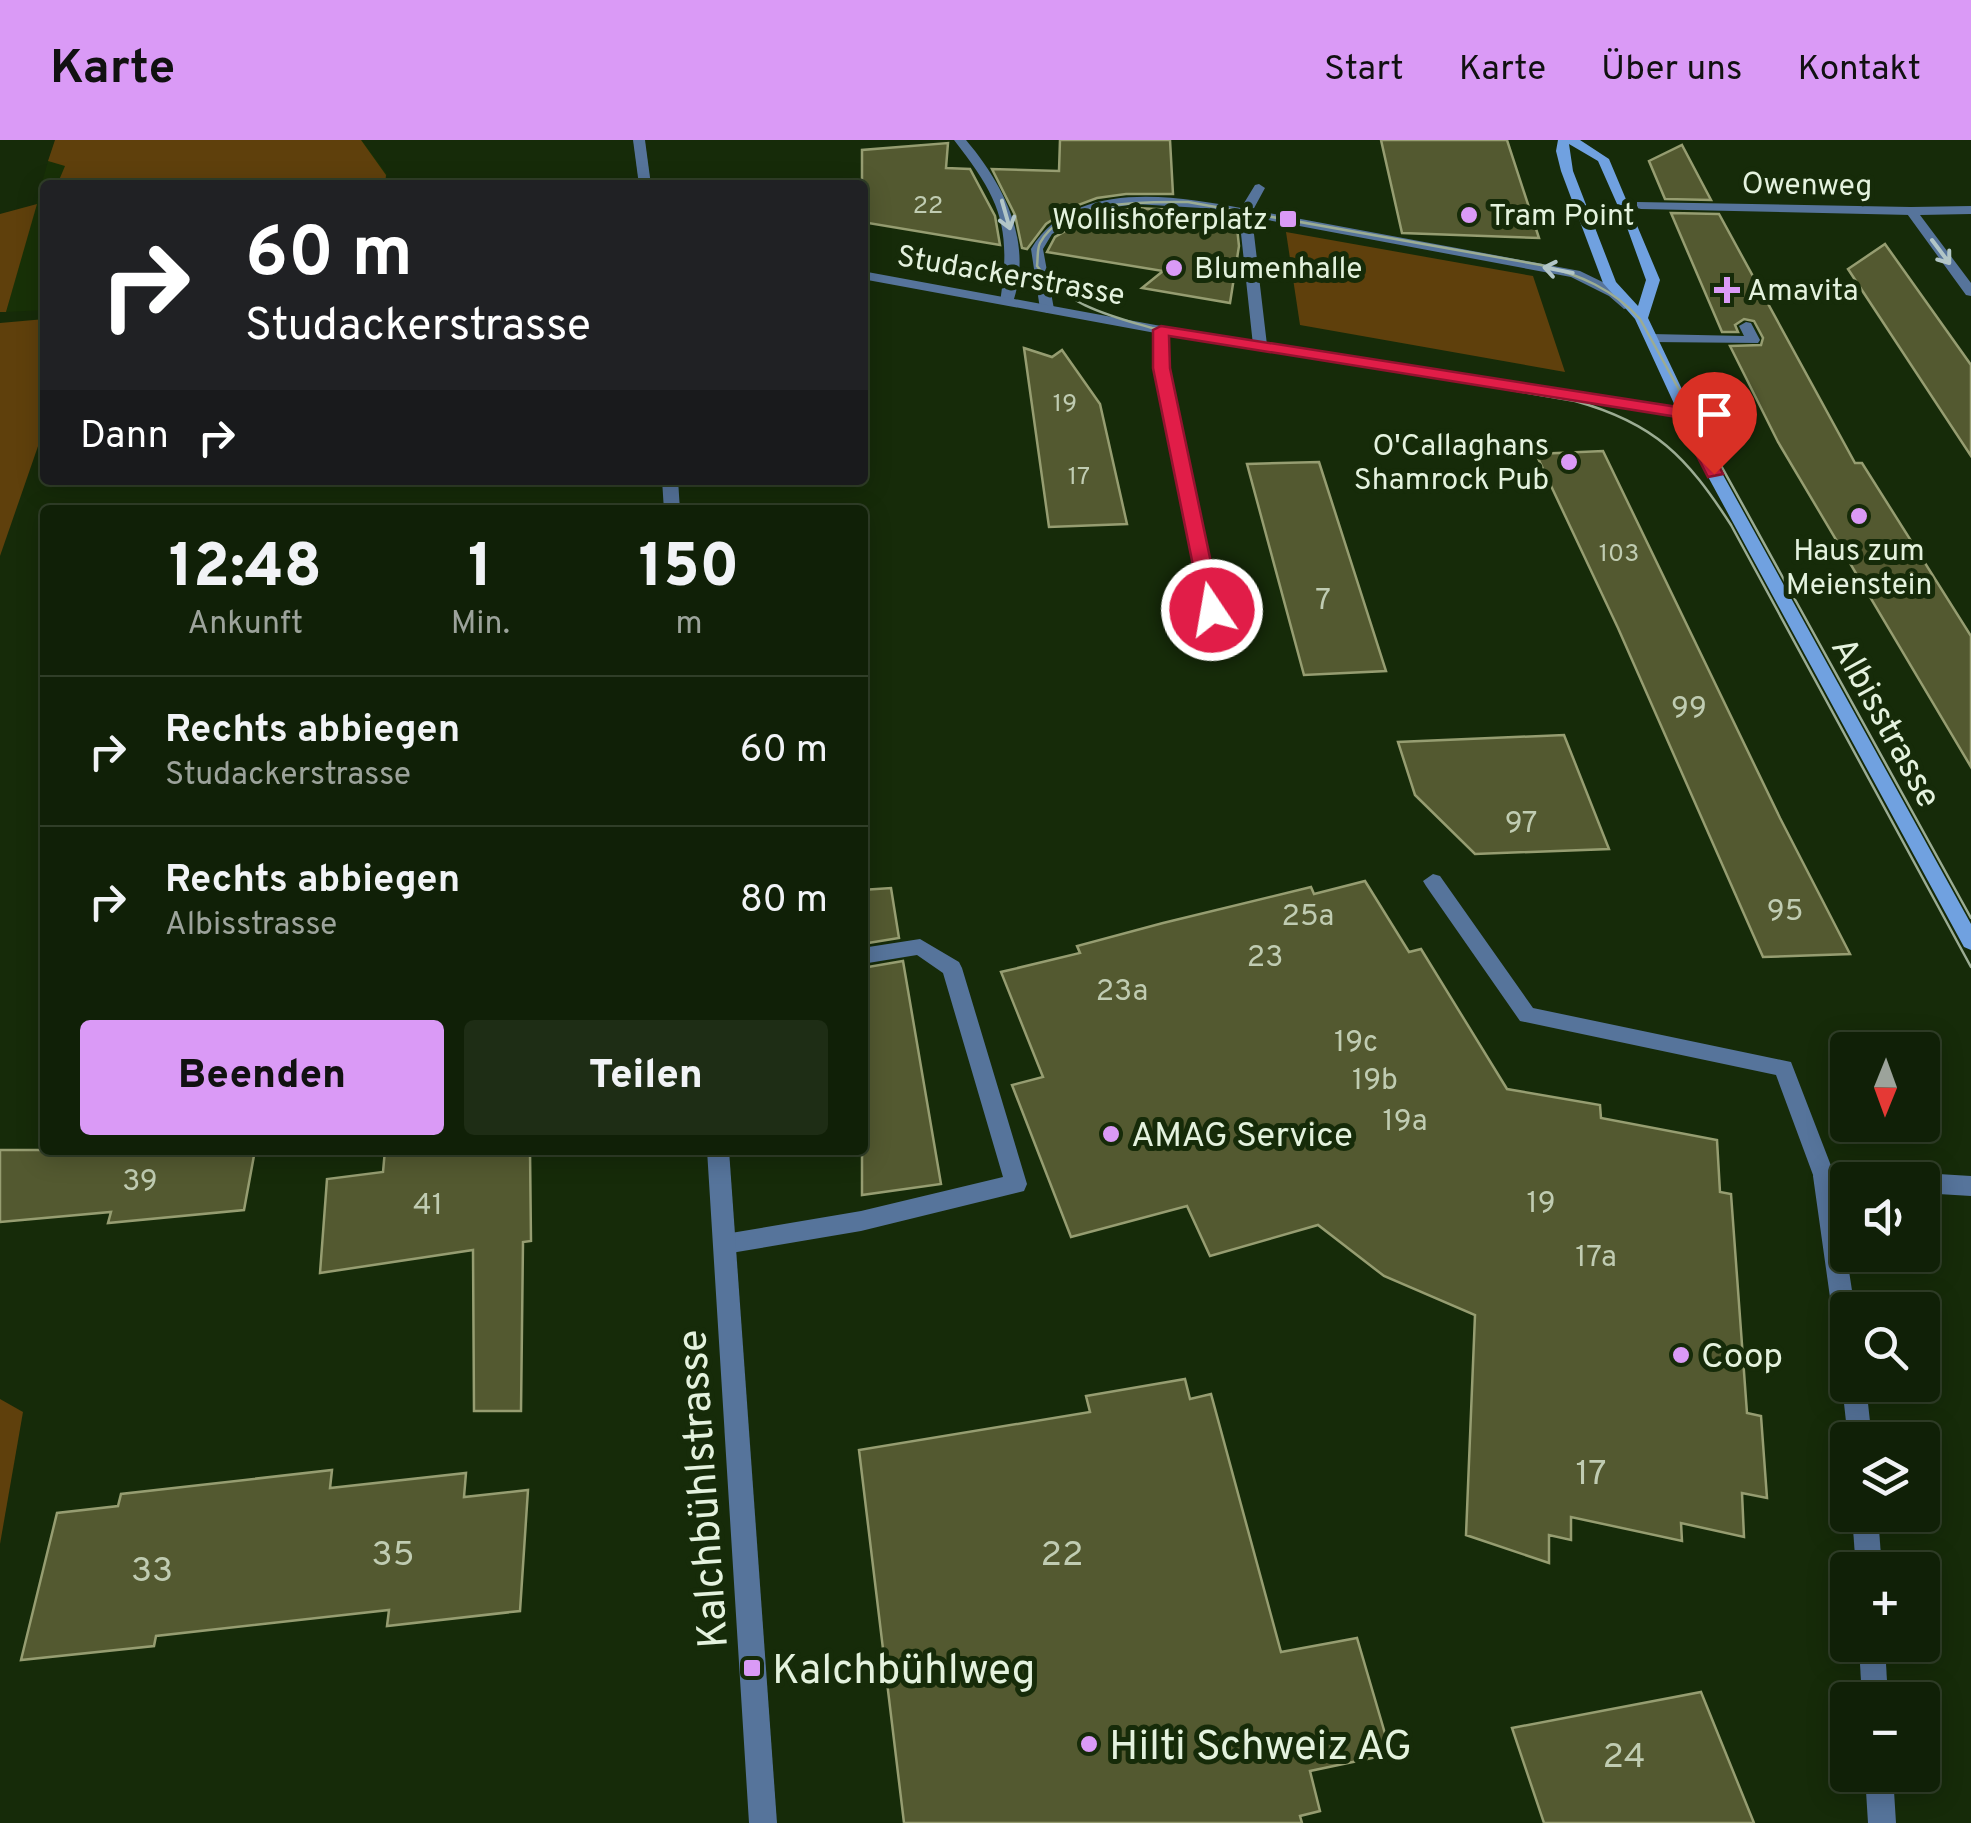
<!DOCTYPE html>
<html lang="de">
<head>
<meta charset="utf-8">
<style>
  :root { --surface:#102007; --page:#1e2d15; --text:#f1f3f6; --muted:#9ca39b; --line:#303e28; --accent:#da9af6 }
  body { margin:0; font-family:Overpass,sans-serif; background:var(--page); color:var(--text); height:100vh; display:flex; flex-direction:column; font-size:38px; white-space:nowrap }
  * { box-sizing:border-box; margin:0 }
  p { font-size:32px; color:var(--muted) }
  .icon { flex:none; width:55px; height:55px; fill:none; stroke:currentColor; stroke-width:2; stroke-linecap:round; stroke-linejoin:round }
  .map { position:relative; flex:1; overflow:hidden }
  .drawer { position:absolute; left:40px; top:365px; width:828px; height:650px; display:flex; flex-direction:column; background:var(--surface); border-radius:10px; box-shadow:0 5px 25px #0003,0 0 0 2px var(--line) }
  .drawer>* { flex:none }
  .hud { position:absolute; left:40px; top:40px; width:828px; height:305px; border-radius:10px; box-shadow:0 5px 25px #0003,0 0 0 2px var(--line); background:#202124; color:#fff; overflow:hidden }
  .needle { width:65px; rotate:181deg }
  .fabs { position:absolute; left:1830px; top:892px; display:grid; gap:20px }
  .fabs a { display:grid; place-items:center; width:110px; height:110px; border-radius:10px; background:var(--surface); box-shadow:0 5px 25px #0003,0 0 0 2px var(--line); font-size:50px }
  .pin { position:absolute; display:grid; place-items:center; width:85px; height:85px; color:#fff; margin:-102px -42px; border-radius:50% 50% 50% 0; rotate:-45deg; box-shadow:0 0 10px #0007 }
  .pin .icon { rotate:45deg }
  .me { position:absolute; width:110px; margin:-55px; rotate:348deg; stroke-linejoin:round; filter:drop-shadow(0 0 8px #0008) }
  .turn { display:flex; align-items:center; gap:35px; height:210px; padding:0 40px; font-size:45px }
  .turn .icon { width:130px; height:130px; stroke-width:2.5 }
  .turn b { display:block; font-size:70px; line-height:85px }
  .then { display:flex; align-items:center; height:95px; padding:0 40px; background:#0003; gap:20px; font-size:38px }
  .eta { display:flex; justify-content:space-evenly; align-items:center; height:170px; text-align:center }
  .eta b { font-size:60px; font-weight:800; line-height:70px }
  .primary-button { display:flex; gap:20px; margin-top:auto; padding:20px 40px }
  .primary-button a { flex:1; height:115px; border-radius:10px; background:var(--accent); color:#111; font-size:40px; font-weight:800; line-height:115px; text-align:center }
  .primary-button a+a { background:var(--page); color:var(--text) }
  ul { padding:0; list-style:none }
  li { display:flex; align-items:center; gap:30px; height:150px; padding:0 40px; border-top:2px solid var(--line) }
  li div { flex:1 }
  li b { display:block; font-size:38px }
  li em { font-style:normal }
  header { display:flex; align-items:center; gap:60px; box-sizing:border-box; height:140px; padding:0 50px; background:var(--accent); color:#111 }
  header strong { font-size:48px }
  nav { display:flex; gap:55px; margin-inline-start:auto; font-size:35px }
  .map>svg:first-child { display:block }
  .built { fill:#183107 }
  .green { fill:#5f400c }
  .building { fill:#535930; stroke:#969d71; stroke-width:2.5 }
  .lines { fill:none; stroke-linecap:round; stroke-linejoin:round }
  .service { fill:#56749b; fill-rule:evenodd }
  .minor { fill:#56749b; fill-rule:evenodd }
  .secondary { fill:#70a1e0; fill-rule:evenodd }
  .tram { stroke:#9bac93; stroke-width:2.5 }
  .oneway { stroke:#b2c6c7 }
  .route { fill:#e11d48; stroke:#92132f; stroke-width:2.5 }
  .poi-dot { fill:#da9af6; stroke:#162b09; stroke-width:4 }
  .labels { text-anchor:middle; stroke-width:10; stroke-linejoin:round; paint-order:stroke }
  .far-number-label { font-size:25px; fill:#c0ccb2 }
  .far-street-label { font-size:30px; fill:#e4f2de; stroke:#162b09 }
  .far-poi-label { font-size:30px; fill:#e4f2de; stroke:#162b09; text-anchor:start }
  .number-label { font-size:30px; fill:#c0ccb2 }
  .street-label { font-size:35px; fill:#e4f2de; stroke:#162b09 }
  .poi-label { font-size:35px; fill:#e4f2de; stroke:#162b09; text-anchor:start }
  .near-number-label { font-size:35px; fill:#c0ccb2 }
  .near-street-label { font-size:42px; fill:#e4f2de; stroke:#162b09 }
  .near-poi-label { font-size:42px; fill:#e4f2de; stroke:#162b09; text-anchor:start }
</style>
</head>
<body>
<header>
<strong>Karte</strong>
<nav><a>Start</a><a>Karte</a><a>Über uns</a><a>Kontakt</a></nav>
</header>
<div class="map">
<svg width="1971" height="1683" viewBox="0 0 1971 1683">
  <rect width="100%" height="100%" fill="#162b09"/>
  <polygon class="built" points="123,0 362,0 387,34 385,45 45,45 45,170 6,172 48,21"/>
  <g class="green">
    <polygon points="55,0 361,0 386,35 385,45 57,45 65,26 48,21"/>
    <polygon points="37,64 6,172 0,172 0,74"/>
    <polygon points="1286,92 1533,136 1565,232 1300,185"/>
    <polygon points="45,179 45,286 0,416 0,183"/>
    <polygon points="0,1259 23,1272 0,1404"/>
  </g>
  <g class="building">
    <polygon points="1060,0 1170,0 1173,54 1126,54 1097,58 1070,68 1046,84 1027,109 1022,108 1015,75 992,29 1059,31"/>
    <polygon points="1381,0 1507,0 1539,98 1402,93"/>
    <polygon points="948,3 946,28 970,29 995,76 1000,105 862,82 862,10"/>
    <polygon points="1682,5 1711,60 1665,59 1649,21"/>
    <polygon points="1136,68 1175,70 1176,82 1218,89 1236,78 1239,106 1230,163 1142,148 1163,131 1047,112 1055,97 1095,74"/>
    <polygon points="1671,73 1719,74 1855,323 1862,323 1971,496 1971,627 1778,302 1730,206 1761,205 1763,198 1754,181 1744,179 1735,185 1738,192 1722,192"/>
    <polygon points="1885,104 1971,225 1971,316 1848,129"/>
    <polygon points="1024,208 1052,217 1062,210 1100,264 1127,384 1049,387"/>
    <polygon points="1603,311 1780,678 1850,814 1763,817 1618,488 1536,314"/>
    <polygon points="1319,322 1386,531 1304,535 1247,324"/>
    <polygon points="1564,595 1609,709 1475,714 1415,655 1398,602"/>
    <polygon points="1365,741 1409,812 1421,809 1507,949 1600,965 1601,978 1717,1000 1720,1052 1731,1054 1747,1273 1761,1276 1767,1358 1742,1353 1744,1397 1681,1383 1682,1401 1571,1377 1571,1400 1549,1395 1549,1423 1466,1395 1475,1175 1384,1136 1318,1085 1210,1116 1187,1066 1071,1097 1012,945 1043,937 1001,832 1080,813 1077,806 1163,783 1311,747 1314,754"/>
    <polygon points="891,748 899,798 862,804 862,750"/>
    <polygon points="903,821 941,1044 862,1055 862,828"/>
    <polygon points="0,1010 255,1010 244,1070 108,1083 111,1072 0,1082"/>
    <polygon points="385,1010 530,1010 531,1101 523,1102 521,1271 474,1271 473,1110 320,1133 327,1039 383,1032"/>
    <polygon points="1185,1239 1190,1259 1211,1254 1281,1512 1357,1498 1391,1614 1310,1631 1320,1671 1300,1676 1302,1683 904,1683 859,1310 1090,1272 1086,1256"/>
    <polygon points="332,1330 330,1348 466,1333 464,1357 528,1350 520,1471 387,1486 389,1470 156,1496 154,1506 21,1520 57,1373 118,1366 121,1354"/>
    <polygon points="1701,1552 1754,1683 1544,1683 1512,1588"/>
  </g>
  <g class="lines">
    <g class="service">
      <path d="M954,0H966C1005,46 1034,104 1012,165L1000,162C1012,86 1000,59 954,0Z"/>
      <path d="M1259,44L1265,48L1253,70L1580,131L1619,150L1636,166L1624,169L1609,156L1571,137L1252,77L1267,205L1260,209L1253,205L1239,75L1201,68L1136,64L1094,70L1052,94L1043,109L1054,169L1047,173L1040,169L1031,109C1072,39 1174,55 1241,68L1255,45Z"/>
      <polygon points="1637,62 1911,67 1917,71 1911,75 1641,69 1637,68"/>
      <polygon points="1746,182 1751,183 1760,200 1758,203 1651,202 1644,198 1651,194 1744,196 1739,186"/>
      <polygon points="1161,186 1168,190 1169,229 1219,470 1211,475 1203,470 1155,229 1154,190"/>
      <polygon points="1433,734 1440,736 1533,868 1791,922 1835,1036 1832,1043 1824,1046 1816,1043 1776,935 1520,881 1426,746 1423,741"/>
      <polygon points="920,799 959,822 962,828 1027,1044 1024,1051 861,1091 725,1114 717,1111 714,1104 717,1097 725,1094 861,1071 1003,1037 943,833 917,815 862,824 862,808"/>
    </g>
    <g class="minor">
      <polygon points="633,0 645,0 651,45 639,45"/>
      <polygon points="1971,66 1971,74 1920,75 1971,143 1971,156 1966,155 1905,71 1911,67"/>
      <polygon points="862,131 1161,186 1684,269 1691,273 1684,277 1161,194 862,139"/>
      <polygon points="662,340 678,340 680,370 664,370"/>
      <polygon points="707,1010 729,1010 777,1683 749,1683"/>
      <polygon points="1824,1026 1885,1030 1893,1033 1896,1040 1848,1040 1848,1047 1836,1046 1855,1170 1848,1170 1848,1211 1840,1208 1836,1200 1813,1036 1816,1029"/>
      <polygon points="1922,1033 1971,1036 1971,1056 1922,1053 1922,1040 1912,1040"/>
      <polygon points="1848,1236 1848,1245 1866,1245 1872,1300 1848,1300 1842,1245"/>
      <polygon points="1852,1375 1878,1375 1882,1430 1856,1430"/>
      <polygon points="1859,1505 1885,1505 1888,1560 1862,1560"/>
      <polygon points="1865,1635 1893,1635 1896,1683 1868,1683"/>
    </g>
    <path class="secondary" d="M1558,0H1580L1609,19L1660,140L1648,178L1722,333L1971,784V810L1964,807L1706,333L1635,179L1603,143L1561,31L1556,11ZM1569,4L1598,21L1625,82L1646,140L1638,166L1616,142L1573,31Z"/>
    <path class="tram" d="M1971,778L1640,179C1613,149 1580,135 1541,125L1188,62C1146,62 1063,59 1040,103C1037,109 1038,119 1037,126C1066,165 1107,175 1152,188L1575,261C1655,283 1687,317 1731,385L1971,827"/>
  </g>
  <defs><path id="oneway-shaft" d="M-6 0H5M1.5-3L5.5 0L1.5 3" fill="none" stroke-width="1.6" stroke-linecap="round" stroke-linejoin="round" transform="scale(2.5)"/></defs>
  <g class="oneway">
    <use href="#oneway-shaft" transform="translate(1006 75) rotate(74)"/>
    <use href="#oneway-shaft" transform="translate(1941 112) rotate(53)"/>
    <use href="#oneway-shaft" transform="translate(1558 130) rotate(-169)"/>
  </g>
  <polygon class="route" points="1161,186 1690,269 1723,334 1708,337 1677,277 1169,196 1170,228 1221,470 1212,476 1202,470 1153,228 1153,190"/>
  <g class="poi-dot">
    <circle cx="1469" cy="75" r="10"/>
    <rect x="1278" y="69" width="20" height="20" rx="5"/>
    <circle cx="1174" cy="128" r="10"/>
    <path d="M1722 135h10v10h10v10h-10v10h-10v-10h-10v-10h10z"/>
    <circle cx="1569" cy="322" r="10"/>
    <circle cx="1859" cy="376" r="10"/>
    <circle cx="1111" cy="994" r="10"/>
    <circle cx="1681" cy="1215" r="10"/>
    <rect x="742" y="1518" width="20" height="20" rx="5"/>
    <circle cx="1089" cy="1604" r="10"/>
  </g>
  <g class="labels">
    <g class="far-number-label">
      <text x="928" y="73">22</text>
      <text x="1065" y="271">19</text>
      <text x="1079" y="344">17</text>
      <text x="1619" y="421">103</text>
    </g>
    <g class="far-street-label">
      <text transform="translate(1807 44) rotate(1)" y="10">Owenweg</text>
      <text transform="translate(1011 135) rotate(10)" y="10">Studackerstrasse</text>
    </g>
    <g class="far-poi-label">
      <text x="1489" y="85">Tram Point</text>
      <text x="1268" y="89" text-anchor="end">Wollishoferplatz</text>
      <text x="1194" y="138">Blumenhalle</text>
      <text x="1747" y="160">Amavita</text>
      <text x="1549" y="315" text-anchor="end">O'Callaghans<tspan x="1549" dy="34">Shamrock Pub</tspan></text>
      <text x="1859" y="420" text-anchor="middle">Haus zum<tspan x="1859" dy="34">Meienstein</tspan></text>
    </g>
    <g class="number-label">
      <text x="1323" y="469">7</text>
      <text x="1689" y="577">99</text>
      <text x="1521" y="692">97</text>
      <text x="1785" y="780">95</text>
      <text x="1308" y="785">25a</text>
      <text x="1265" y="826">23</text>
      <text x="1122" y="860">23a</text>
      <text x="1356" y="911">19c</text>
      <text x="1375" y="949">19b</text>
      <text x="1405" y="990">19a</text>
      <text x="140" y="1050">39</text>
      <text x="1541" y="1072">19</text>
      <text x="428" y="1074">41</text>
      <text x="1596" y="1126">17a</text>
    </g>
    <g class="street-label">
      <text transform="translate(1887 582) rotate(61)" y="12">Albisstrasse</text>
    </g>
    <g class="poi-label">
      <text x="1131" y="1006">AMAG Service</text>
      <text x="1701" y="1227">Coop</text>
    </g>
    <g class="near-number-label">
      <text x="1591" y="1344">17</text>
      <text x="393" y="1425">35</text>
      <text x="1062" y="1425">22</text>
      <text x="152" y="1441">33</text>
      <text x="1624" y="1627">24</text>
    </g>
    <g class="near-street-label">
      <text transform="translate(701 1349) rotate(-94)" y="15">Kalchbühlstrasse</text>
    </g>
    <g class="near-poi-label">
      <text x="772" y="1543">Kalchbühlweg</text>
      <text x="1109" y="1619">Hilti Schweiz AG</text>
    </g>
  </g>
</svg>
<div class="fabs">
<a><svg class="needle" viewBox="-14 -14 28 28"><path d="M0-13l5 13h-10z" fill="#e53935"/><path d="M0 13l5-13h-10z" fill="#9ca39b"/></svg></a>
<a><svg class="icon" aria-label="sound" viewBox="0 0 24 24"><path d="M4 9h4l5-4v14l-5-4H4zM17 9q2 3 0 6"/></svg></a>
<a><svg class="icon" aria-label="search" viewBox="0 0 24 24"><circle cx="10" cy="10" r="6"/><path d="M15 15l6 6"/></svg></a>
<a><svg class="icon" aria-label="layers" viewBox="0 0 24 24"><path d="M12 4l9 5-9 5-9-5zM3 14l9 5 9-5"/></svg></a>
<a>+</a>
<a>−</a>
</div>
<div class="pin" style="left:1714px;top:334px;background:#d93025"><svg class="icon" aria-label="arrive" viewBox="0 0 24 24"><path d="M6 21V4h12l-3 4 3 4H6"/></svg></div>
<svg class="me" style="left:1212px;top:470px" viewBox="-20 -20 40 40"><circle r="17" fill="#e11d48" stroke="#fff" stroke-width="3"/><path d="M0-11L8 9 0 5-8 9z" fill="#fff"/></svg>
<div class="hud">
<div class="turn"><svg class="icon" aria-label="right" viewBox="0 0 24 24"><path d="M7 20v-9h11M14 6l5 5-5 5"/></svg><div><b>60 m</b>Studackerstrasse</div></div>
<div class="then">Dann<svg class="icon" aria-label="right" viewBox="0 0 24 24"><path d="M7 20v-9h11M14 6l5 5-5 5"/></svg></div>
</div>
<section class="drawer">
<div class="eta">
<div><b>12:48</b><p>Ankunft</p></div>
<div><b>1</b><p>Min.</p></div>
<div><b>150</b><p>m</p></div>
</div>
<ul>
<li><svg class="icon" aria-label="right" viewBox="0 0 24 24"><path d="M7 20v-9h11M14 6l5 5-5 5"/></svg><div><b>Rechts abbiegen</b><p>Studackerstrasse</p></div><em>60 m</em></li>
<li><svg class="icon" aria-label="right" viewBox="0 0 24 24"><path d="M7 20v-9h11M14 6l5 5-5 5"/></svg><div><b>Rechts abbiegen</b><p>Albisstrasse</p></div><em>80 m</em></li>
</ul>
<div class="primary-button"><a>Beenden</a><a>Teilen</a></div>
</section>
</div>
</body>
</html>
